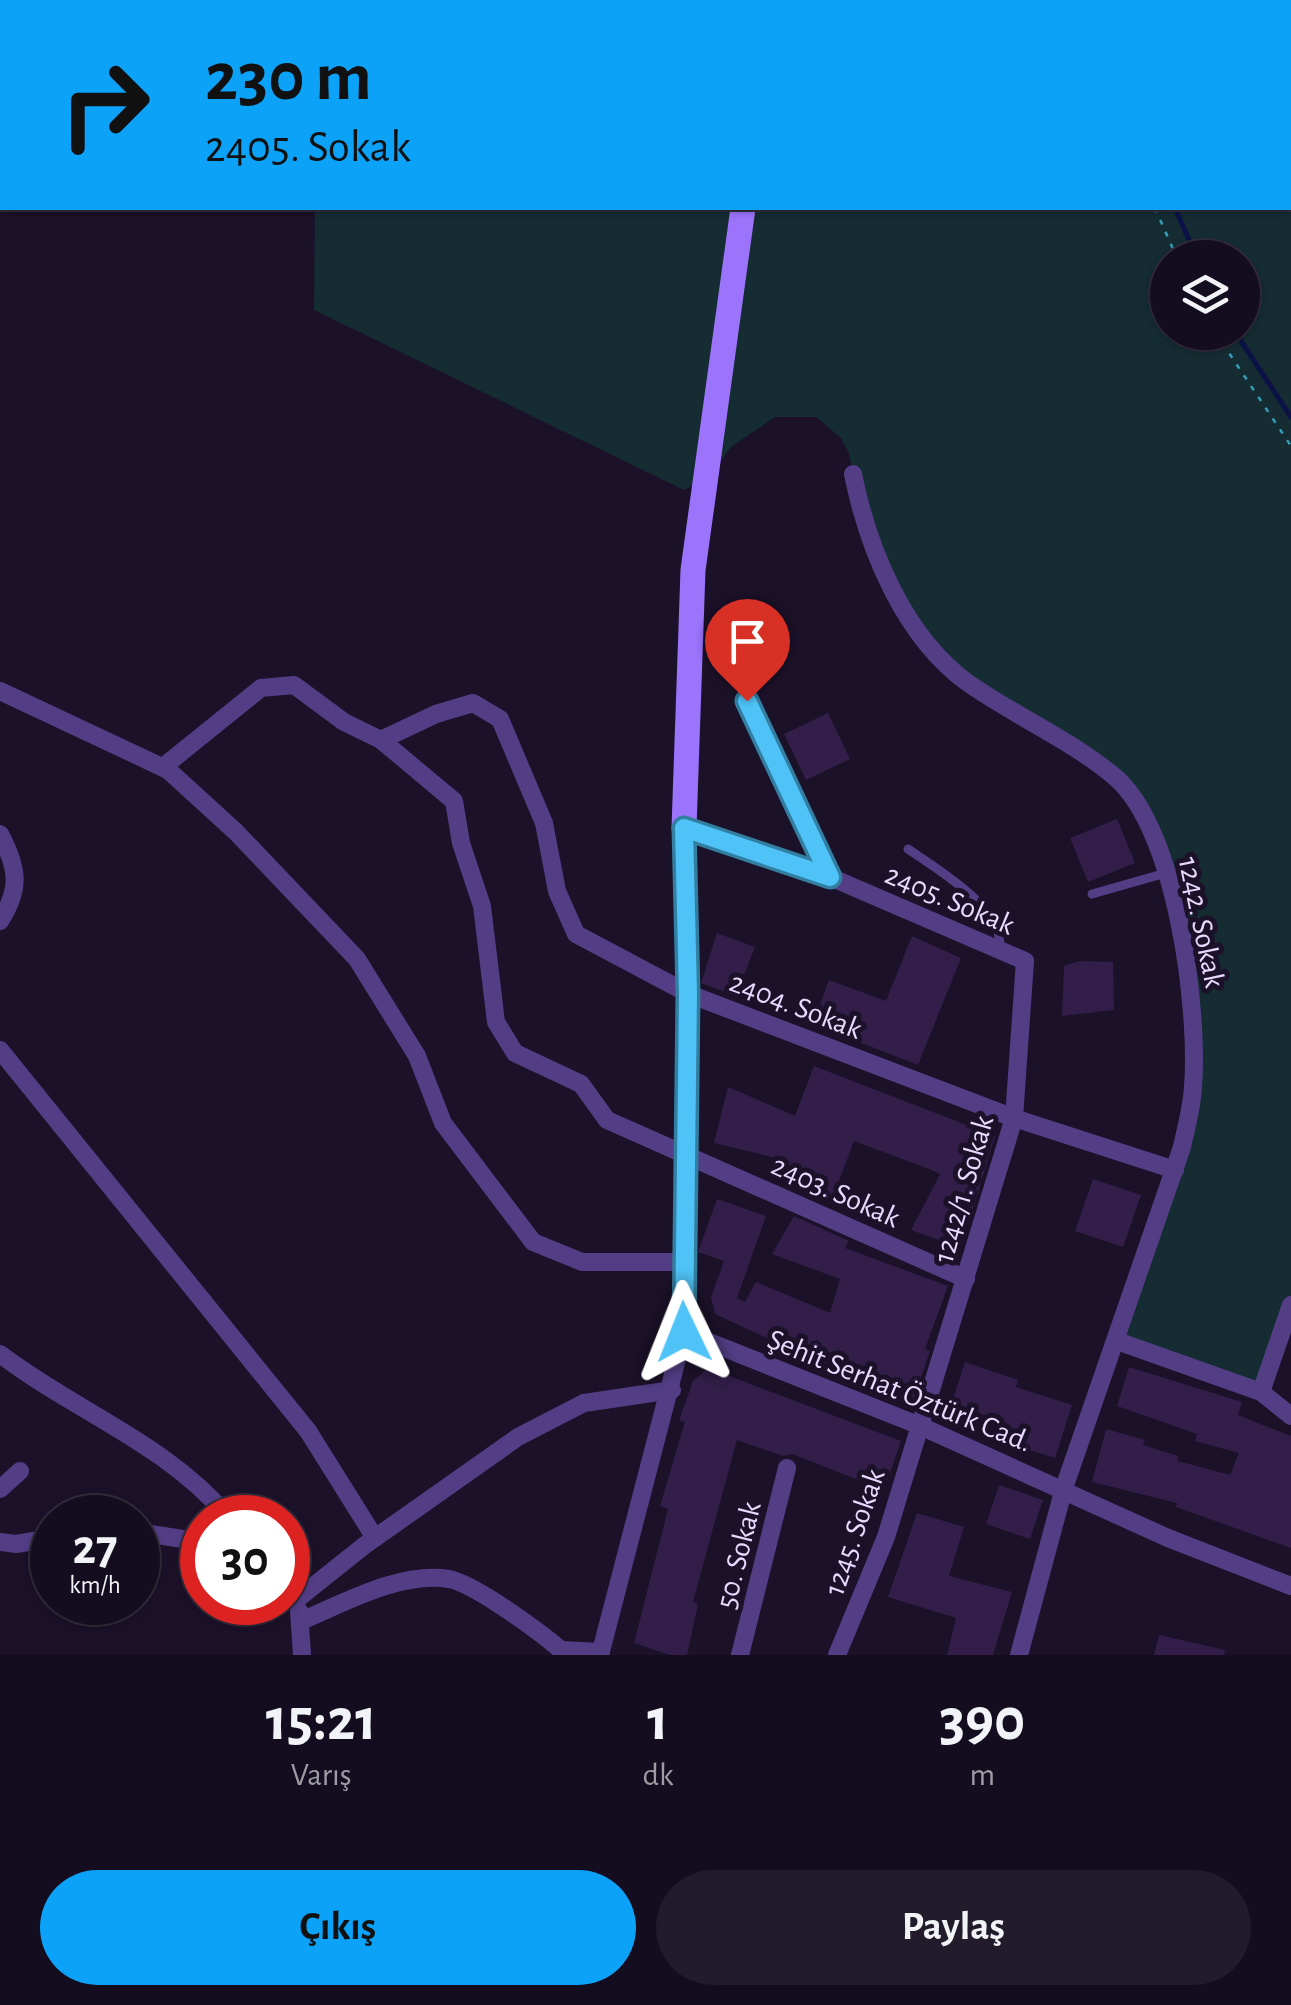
<!DOCTYPE html>
<html lang="tr">
<head>
<meta charset="utf-8">
<style>
  :root { --surface:#140d1f; --page:#211b2c; --text:#f1f3f6; --muted:#9d9ca4; --line:#332d3d; --accent:#0ca2f7 }
  body { margin:0; font-family:"Alegreya Sans",sans-serif; background:var(--page); color:var(--text); height:100vh; display:flex; flex-direction:column; font-size:38px; white-space:nowrap }
  * { box-sizing:border-box; margin:0 }
  p { font-size:32px; color:var(--muted) }
  .icon { flex:none; width:55px; height:55px; fill:none; stroke:currentColor; stroke-width:2; stroke-linecap:round; stroke-linejoin:round }
  .map { position:relative; height:1655px; overflow:hidden }
  .panel { display:flex; flex-direction:column; background:var(--surface); flex:1 }
  .panel>* { flex:none }
  .top-card { position:absolute; left:0px; top:0px; width:1292px; height:210px; box-shadow:0 2px 8px #0004,0 0 0 2px var(--line); background:#0ca2f7; color:#111; overflow:hidden }
  .buttons { position:absolute; left:1150px; top:240px; display:grid; gap:20px }
  .buttons a { display:grid; place-items:center; width:110px; height:110px; border-radius:50%; background:var(--surface); box-shadow:0 2px 8px #0004,0 0 0 2px var(--line); font-size:50px }
  .speed { position:absolute; left:30px; top:1495px; display:flex; gap:20px; font-size:50px; font-weight:700; text-align:center }
  .speed>* { display:grid; place-content:center; width:130px; height:130px; border-radius:50%; background:var(--surface); box-shadow:0 2px 8px #0004,0 0 0 2px var(--line); line-height:1 }
  .speed small { font-size:25px; font-weight:400 }
  .speed .limit { border:15px solid #d22; background:#fff; color:#111 }
  .pin { position:absolute; display:grid; place-items:center; width:85px; height:85px; color:#fff; margin:-102px -42px; border-radius:50% 50% 50% 0; rotate:-45deg; box-shadow:0 0 10px #0007 }
  .pin .icon { rotate:45deg }
  .me { position:absolute; width:110px; margin:-55px; rotate:358deg; stroke-linejoin:round; filter:drop-shadow(0 0 8px #0008) }
  .turn { display:flex; align-items:center; gap:35px; height:210px; padding:0 40px; font-size:45px }
  .turn .icon { width:130px; height:130px; stroke-width:2.5 }
  .turn b { display:block; font-size:70px; line-height:85px }
  .eta { display:flex; justify-content:space-evenly; align-items:center; height:170px; text-align:center }
  .eta b { font-size:60px; font-weight:700; line-height:70px }
  .cta { display:flex; gap:20px; margin-top:auto; padding:20px 40px }
  .cta a { flex:1; height:115px; border-radius:60px; background:var(--accent); color:#111; font-size:40px; font-weight:700; line-height:115px; text-align:center }
  .cta a+a { background:var(--page); color:var(--text) }
  .map>svg:first-child { display:block }
  .green { fill:#142c32; fill-rule:evenodd }
  .lines { fill:none; stroke-linecap:round; stroke-linejoin:round }
  .stream { stroke:#0c1246; stroke-width:5 }
  .building { fill:#321e49 }
  .path { stroke:#349db7; stroke-width:2.5; stroke-dasharray:5 8; stroke-linecap:butt }
  .lane { stroke:#533e86; stroke-width:9 }
  .street { stroke:#533e86; stroke-width:18 }
  .secondary { stroke:#9b74fb; stroke-width:25 }
  .route-casing { stroke:#337fa1; stroke-width:25 }
  .route { stroke:#4fc3f7; stroke-width:18 }
  .labels { text-anchor:middle; stroke-width:10; stroke-linejoin:round; paint-order:stroke }
  .street-label { font-size:30px; fill:#e7dafe; stroke:#1b1129 }
</style>
</head>
<body>
<div class="map">
<svg width="1291" height="1655" viewBox="0 0 1291 1655">
  <rect width="100%" height="100%" fill="#1b1129"/>
  <path class="green" d="M318,0H1291V1305L1261,1392L1117,1341L1182,1147L1194,1034L1166,873L1117,778L966,682L910,619L859,504L849,453L841,438L816,417H775L731,447L708,478L684,490L314,310L315,208H1290V2ZM1168,258H1242V332H1168Z"/>
  <g class="lines">
    <g class="stream">
      <polyline points="1069,0 1070,2"/>
      <polyline points="1175,208 1197,258"/>
      <polyline points="1235,332 1291,417"/>
    </g>
  </g>
  <g class="building">
    <polygon points="828,713 850,759 806,780 784,734"/>
    <polygon points="1117,819 1135,863 1088,882 1070,838"/>
    <polygon points="717,933 755,947 736,996 701,983"/>
    <polygon points="912,936 961,958 918,1065 813,1024 829,980 886,1001"/>
    <polygon points="1079,961 1113,962 1114,1010 1062,1016 1064,966"/>
    <polygon points="814,1066 995,1136 961,1248 911,1230 940,1174 929,1169 854,1141 832,1200 773,1178 780,1159 714,1143 728,1087 795,1116"/>
    <polygon points="1093,1179 1141,1195 1123,1247 1075,1231"/>
    <polygon points="717,1199 766,1216 737,1298 745,1302 756,1282 830,1313 840,1279 772,1254 794,1216 849,1241 845,1248 948,1286 925,1349 930,1351 914,1398 814,1360 715,1314 711,1297 724,1261 698,1252"/>
    <polygon points="965,1362 1018,1380 1016,1387 1072,1405 1055,1458 1010,1444 1014,1432 949,1411"/>
    <polygon points="1129,1367 1242,1402 1238,1415 1291,1436 1291,1548 1176,1507 1177,1503 1092,1482 1106,1429 1145,1440 1143,1445 1178,1456 1178,1461 1230,1475 1239,1453 1195,1441 1197,1434 1117,1406"/>
    <polygon points="708,1368 901,1441 884,1490 792,1454 783,1456 737,1440 693,1602 698,1604 687,1655 670,1655 634,1643 668,1509 660,1506 685,1422 679,1420 693,1381"/>
    <polygon points="999,1485 1043,1500 1030,1539 986,1524"/>
    <polygon points="917,1513 964,1527 949,1576 1012,1592 993,1655 947,1655 956,1618 888,1597"/>
    <polygon points="1159,1635 1225,1650 1224,1655 1154,1655"/>
  </g>
  <g class="lines">
    <g class="path">
      <polyline points="1045,0 1047,2"/>
      <polyline points="1155,208 1177,258"/>
      <polyline points="1215,332 1291,446"/>
    </g>
    <g class="lane">
      <path d="M908,849C937,869 1007,910 999,949"/>
      <polyline points="1092,894 1166,873"/>
    </g>
    <g class="street">
      <path d="M853,474C868,549 904,637 968,683C1015,716 1071,740 1115,777C1177,830 1199,1010 1193,1087C1192,1107 1186,1128 1182,1147L1064,1488L1019,1655"/>
      <polyline points="0,691 168,770 236,832 357,959 417,1056 443,1123 533,1242 582,1262 682,1262"/>
      <polyline points="747,701 830,877"/>
      <polyline points="381,740 436,714 473,703 500,719 544,823 557,891 576,934 689,994 1014,1118 1175,1170"/>
      <polyline points="163,767 261,688 294,685 344,722 381,740 454,801 461,843 482,906 496,1022 515,1053 581,1084 607,1120 966,1279"/>
      <path d="M0,834C18,868 21,889 0,921"/>
      <polyline points="0,1050 308,1431 375,1538"/>
      <polyline points="684,1332 918,1425 1168,1538 1291,1586"/>
      <polyline points="1117,1341 1261,1392 1291,1416"/>
      <path d="M0,1354C76,1412 166,1443 229,1518"/>
      <polyline points="1261,1392 1291,1305"/>
      <polyline points="0,1489 20,1471"/>
      <polyline points="138,1532 202,1542"/>
      <polyline points="0,1542 16,1544 52,1538"/>
      <polyline points="288,1588 296,1600 365,1545 518,1437 584,1403 672,1390"/>
      <polyline points="299,1611 302,1655"/>
      <path d="M301,1621C344,1603 401,1571 449,1579C475,1584 540,1632 561,1650L601,1652"/>
      <polyline points="600,1655 684,1332 689,994 684,828 830,877 1025,961 1014,1118 886,1537 837,1655"/>
      <polyline points="740,1655 787,1468"/>
    </g>
    <g class="secondary">
      <polyline points="745,0 746,2"/>
      <polyline points="684,828 693,570 743,208"/>
    </g>
  </g>
  <g class="lines">
    <defs>
      <polyline id="route" points="684,1332 688,994 684,828 830,877 747,701"/>
    </defs>
    <use href="#route" class="route-casing"/>
    <use href="#route" class="route"/>
  </g>
  <g class="labels">
    <g class="street-label">
      <text transform="translate(950 899) rotate(23)" y="10">2405. Sokak</text>
      <text transform="translate(1202 922) rotate(78)" y="10">1242. Sokak</text>
      <text transform="translate(796 1005) rotate(21)" y="10">2404. Sokak</text>
      <text transform="translate(963 1189) rotate(-74)" y="10">1242/1. Sokak</text>
      <text transform="translate(836 1191) rotate(24)" y="10">2403. Sokak</text>
      <text transform="translate(900 1390) rotate(22)" y="10">Şehit Serhat Öztürk Cad.</text>
      <text transform="translate(854 1532) rotate(-71)" y="10">1245. Sokak</text>
      <text transform="translate(738 1555) rotate(-76)" y="10">50. Sokak</text>
    </g>
  </g>
</svg>
<div class="buttons">
<a><svg class="icon" aria-label="layers" viewBox="0 0 24 24"><path d="M12 4l9 5-9 5-9-5zM3 14l9 5 9-5"/></svg></a>
</div>
<div class="speed"><div>27<small>km/h</small></div><div class="limit">30</div></div>
<div class="pin" style="left:747px;top:701px;background:#d93025"><svg class="icon" aria-label="arrive" viewBox="0 0 24 24"><path d="M6 21V4h12l-3 4 3 4H6"/></svg></div>
<svg class="me" style="left:684px;top:1332px" viewBox="-20 -20 40 40"><path d="M0-17L14 15 0 8-14 15z" fill="#4fc3f7" stroke="#fff" stroke-width="4"/></svg>
<div class="top-card">
<div class="turn"><svg class="icon" aria-label="right" viewBox="0 0 24 24"><path d="M7 20v-9h11M14 6l5 5-5 5"/></svg><div><b>230 m</b>2405. Sokak</div></div>
</div>
</div>
<section class="panel">
<div class="eta">
<div><b>15:21</b><p>Varış</p></div>
<div><b>1</b><p>dk</p></div>
<div><b>390</b><p>m</p></div>
</div>
<div class="cta"><a>Çıkış</a><a>Paylaş</a></div>
</section>
</body>
</html>
